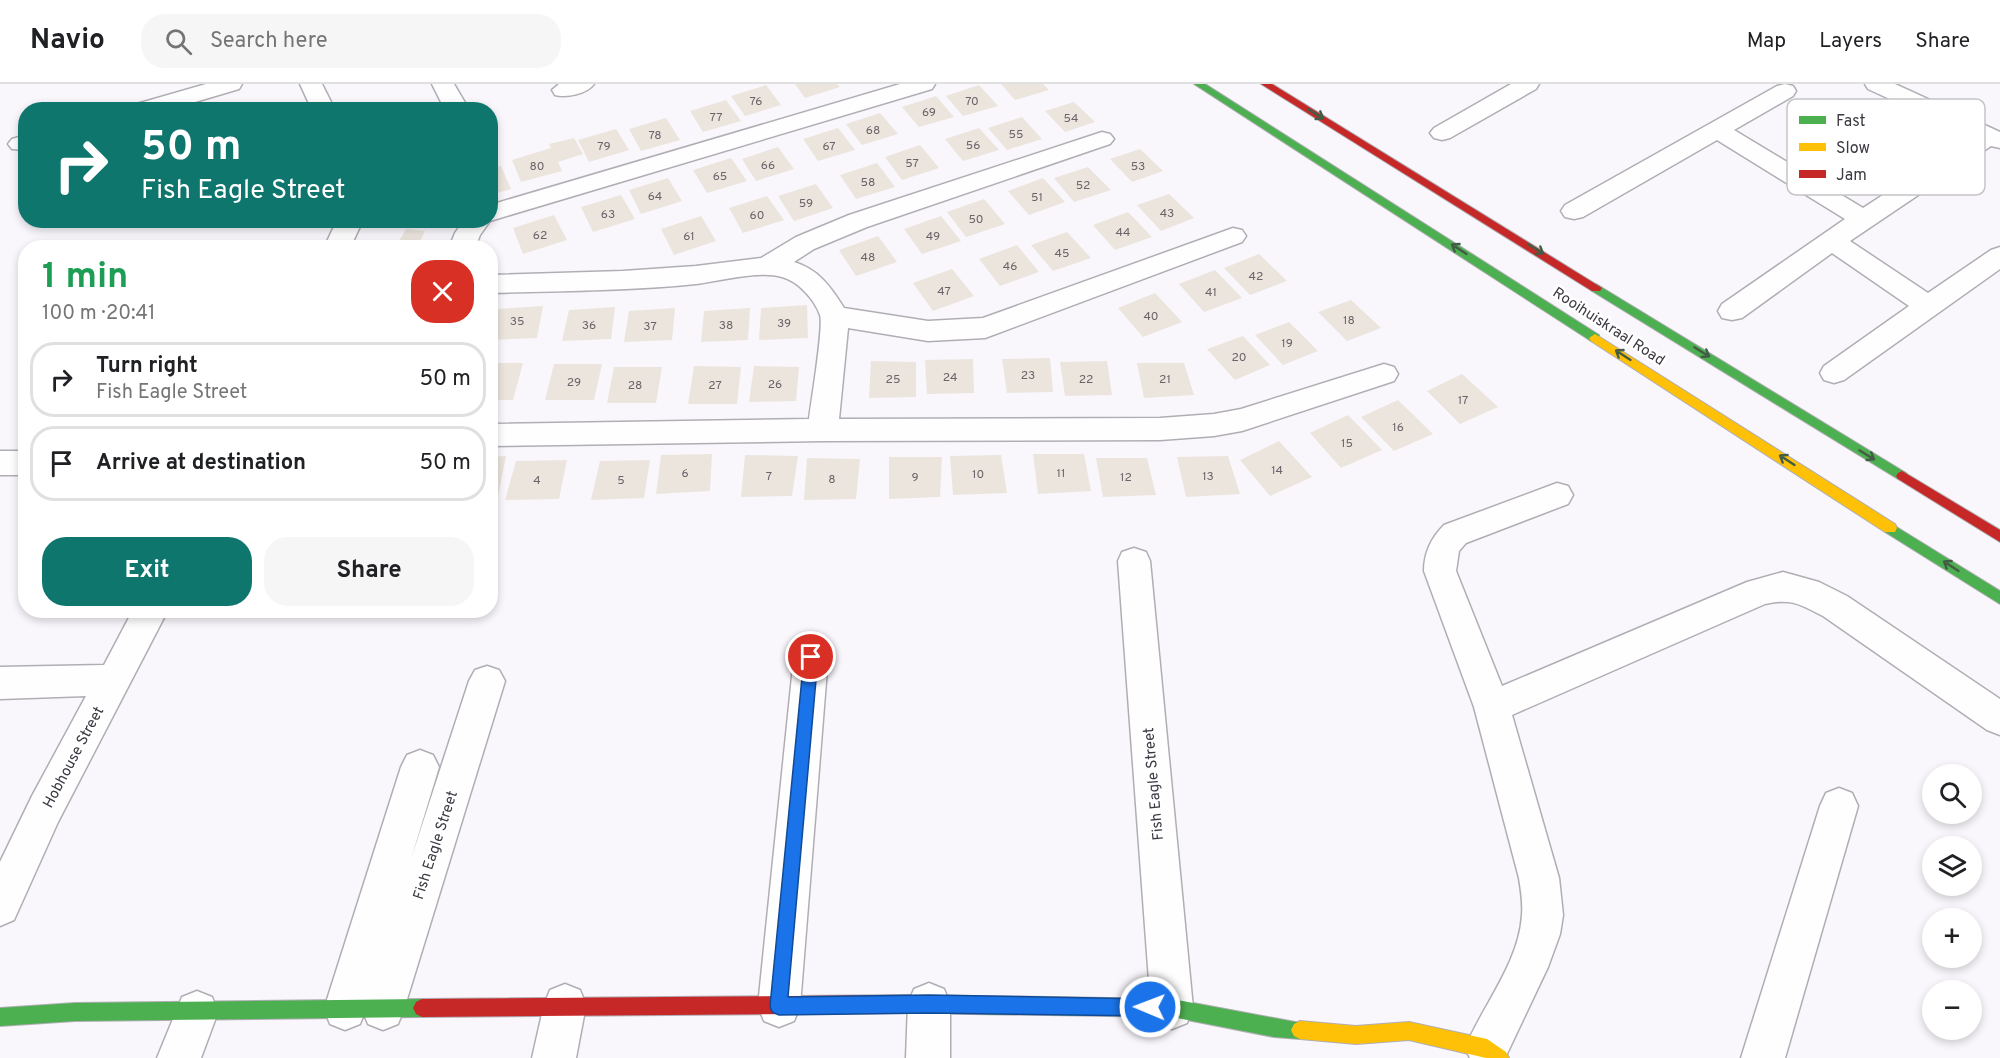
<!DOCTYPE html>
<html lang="en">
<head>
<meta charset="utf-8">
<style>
  :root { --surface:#fff; --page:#f6f6f6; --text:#202124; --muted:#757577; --line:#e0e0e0; --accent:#0f766e }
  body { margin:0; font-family:Overpass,sans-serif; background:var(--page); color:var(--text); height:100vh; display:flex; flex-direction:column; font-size:22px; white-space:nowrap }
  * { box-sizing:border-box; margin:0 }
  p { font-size:20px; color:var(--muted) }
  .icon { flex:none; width:33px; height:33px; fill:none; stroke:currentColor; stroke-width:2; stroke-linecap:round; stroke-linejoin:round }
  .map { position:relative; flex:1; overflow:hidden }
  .sheet { position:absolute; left:18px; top:156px; width:480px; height:378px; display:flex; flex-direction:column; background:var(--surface); border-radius:24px; box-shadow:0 3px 9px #0003 }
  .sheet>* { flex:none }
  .top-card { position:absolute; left:18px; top:18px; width:480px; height:126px; border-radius:24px; box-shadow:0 3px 9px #0003; background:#0f766e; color:#fff; overflow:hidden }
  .controls { position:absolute; left:1922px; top:680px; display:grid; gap:12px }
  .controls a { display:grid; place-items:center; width:60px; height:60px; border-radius:50%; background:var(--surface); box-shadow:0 3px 9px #0003; font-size:30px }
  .pin { position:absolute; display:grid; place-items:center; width:51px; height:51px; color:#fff; margin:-26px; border:3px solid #fff; border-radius:50%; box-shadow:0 2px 6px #0007 }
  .me { position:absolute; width:66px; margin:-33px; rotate:271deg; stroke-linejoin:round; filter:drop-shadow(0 0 4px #0008) }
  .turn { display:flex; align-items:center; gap:21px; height:126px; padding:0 24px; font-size:27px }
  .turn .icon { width:78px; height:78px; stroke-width:2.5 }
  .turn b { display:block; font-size:42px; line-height:51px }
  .round { display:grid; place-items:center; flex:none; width:63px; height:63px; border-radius:24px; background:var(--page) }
  .headline { display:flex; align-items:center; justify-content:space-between; height:102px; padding:0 24px }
  h1 { font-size:36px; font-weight:700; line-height:45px; color:#1e9e55 }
  .cta { display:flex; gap:12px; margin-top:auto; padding:12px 24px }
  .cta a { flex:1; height:69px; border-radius:24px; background:var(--accent); color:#fff; font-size:24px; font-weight:700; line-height:69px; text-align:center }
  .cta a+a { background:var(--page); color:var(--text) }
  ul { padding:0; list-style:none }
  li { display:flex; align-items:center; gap:18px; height:75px; margin:0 12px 9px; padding:0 12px; border:3px solid var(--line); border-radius:24px }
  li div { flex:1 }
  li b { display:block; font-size:22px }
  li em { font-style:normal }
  header { display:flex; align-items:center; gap:36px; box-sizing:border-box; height:84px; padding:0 30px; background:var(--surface); border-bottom:2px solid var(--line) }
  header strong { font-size:28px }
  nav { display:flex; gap:33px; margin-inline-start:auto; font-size:21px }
  .search { width:420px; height:54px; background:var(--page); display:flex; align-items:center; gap:15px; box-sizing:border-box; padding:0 21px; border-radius:24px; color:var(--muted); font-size:22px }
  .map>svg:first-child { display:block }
  .building { fill:#ece5de }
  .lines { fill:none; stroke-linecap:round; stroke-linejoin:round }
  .street-casing { stroke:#b0aeb4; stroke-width:3 }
  .fast-casing { stroke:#b0aeb4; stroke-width:2 }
  .slow-casing { stroke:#b0aeb4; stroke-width:2 }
  .jam-casing { stroke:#b0aeb4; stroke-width:2 }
  .street { fill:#fefeff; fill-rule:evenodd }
  .fast { fill:#4caf50; fill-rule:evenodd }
  .slow { fill:#ffc107; fill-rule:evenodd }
  .jam { fill:#c62828; fill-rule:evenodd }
  .oneway { stroke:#425c46 }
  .route { fill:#1a73e8; stroke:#114b97; stroke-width:1.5 }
  .labels { text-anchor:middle; stroke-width:5; stroke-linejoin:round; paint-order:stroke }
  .number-label { font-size:12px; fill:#696469 }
  .street-label { font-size:15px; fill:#3d3942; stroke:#fff }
  .key { fill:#fff; stroke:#c5c4c6; stroke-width:1.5 }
  .key-label { font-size:16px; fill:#3d3942 }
</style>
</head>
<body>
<header>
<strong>Navio</strong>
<div class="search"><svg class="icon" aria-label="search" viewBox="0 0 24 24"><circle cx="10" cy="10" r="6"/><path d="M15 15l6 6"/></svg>Search here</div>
<nav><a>Map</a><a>Layers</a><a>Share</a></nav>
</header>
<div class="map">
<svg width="2000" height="974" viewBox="0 0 2000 974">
  <rect width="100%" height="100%" fill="#f9f7fc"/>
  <g class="building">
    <polygon points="795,0 837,0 840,3 805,14"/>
    <polygon points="1001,0 1043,0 1049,6 1015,16"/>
    <polygon points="766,1 781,21 745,32 731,12"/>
    <polygon points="979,1 998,22 963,32 946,12"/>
    <polygon points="936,12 954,33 919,43 902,23"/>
    <polygon points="726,16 741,37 703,48 690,27"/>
    <polygon points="1074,18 1095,38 1065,48 1045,27"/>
    <polygon points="880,29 898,50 862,61 846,40"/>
    <polygon points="1022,33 1042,55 1007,66 988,44"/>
    <polygon points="666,34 680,56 641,67 629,45"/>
    <polygon points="838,44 855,66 818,77 803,55"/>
    <polygon points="979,44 999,66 963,77 945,55"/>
    <polygon points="616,45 629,66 589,78 578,56"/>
    <polygon points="574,54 583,70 558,78 562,87 521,98 512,76 551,64 549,60"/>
    <polygon points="920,61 939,84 902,96 885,73"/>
    <polygon points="778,63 794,85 756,97 742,75"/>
    <polygon points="1140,65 1163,87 1132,98 1110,75"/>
    <polygon points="731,74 747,97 707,109 693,86"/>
    <polygon points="877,79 895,103 856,115 840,91"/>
    <polygon points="501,82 511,105 490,111 490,85"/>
    <polygon points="1088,83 1111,106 1074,118 1054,94"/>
    <polygon points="668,94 682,117 641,130 629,106"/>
    <polygon points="1043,94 1065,118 1029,131 1008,107"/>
    <polygon points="816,100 833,124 794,137 778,112"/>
    <polygon points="1169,110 1194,134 1161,147 1137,121"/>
    <polygon points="621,111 635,135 593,148 581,123"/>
    <polygon points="767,112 784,136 743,149 729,124"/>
    <polygon points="984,115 1005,140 966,153 947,128"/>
    <polygon points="1128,128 1152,153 1115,166 1093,141"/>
    <polygon points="554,131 567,156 523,170 513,144"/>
    <polygon points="701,132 716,157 674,171 661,145"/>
    <polygon points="941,132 961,157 922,170 904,145"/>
    <polygon points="406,145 425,147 417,164 395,164"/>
    <polygon points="1067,148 1091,174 1053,187 1031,161"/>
    <polygon points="878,152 897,178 856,192 839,166"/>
    <polygon points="1017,161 1039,188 1000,202 979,175"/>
    <polygon points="1259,170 1287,197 1250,211 1224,184"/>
    <polygon points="952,185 974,212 933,227 913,199"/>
    <polygon points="1215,186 1242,214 1204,228 1179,200"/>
    <polygon points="1155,209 1182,238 1143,253 1118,224"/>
    <polygon points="1351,216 1381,244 1347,257 1318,228"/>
    <polygon points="807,221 808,254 759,256 761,224"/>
    <polygon points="543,222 537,254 490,256 497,225"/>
    <polygon points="615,223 611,255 562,257 569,226"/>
    <polygon points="675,224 672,256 624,258 629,227"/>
    <polygon points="750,224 748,256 701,258 704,227"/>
    <polygon points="1289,238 1318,267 1283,281 1255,251"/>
    <polygon points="1243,252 1270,281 1235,296 1207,265"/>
    <polygon points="1050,274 1053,308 1007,309 1002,275"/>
    <polygon points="973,275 974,309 927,310 925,276"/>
    <polygon points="871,277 916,278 916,313 869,314"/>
    <polygon points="1107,277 1112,311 1065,312 1060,278"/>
    <polygon points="490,279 523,279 513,316 490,316"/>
    <polygon points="1137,279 1184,279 1194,311 1144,314"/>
    <polygon points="554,280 602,280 594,316 545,316"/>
    <polygon points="694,282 741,283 737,320 688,320"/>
    <polygon points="754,282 799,283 796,317 749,318"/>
    <polygon points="614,283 662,283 656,319 607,319"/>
    <polygon points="1462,290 1498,323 1460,340 1427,307"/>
    <polygon points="1398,316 1433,350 1394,367 1361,333"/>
    <polygon points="1348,331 1382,366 1341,384 1310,349"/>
    <polygon points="1279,357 1312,393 1270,412 1240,376"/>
    <polygon points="712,370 710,407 656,410 661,371"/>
    <polygon points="1033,370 1084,370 1091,407 1038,410"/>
    <polygon points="745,371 798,372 792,412 741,413"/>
    <polygon points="1001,371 1007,409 953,411 950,372"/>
    <polygon points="506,372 498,413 490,414 490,373"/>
    <polygon points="1228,372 1240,410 1186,413 1177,373"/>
    <polygon points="889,373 942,373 940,413 889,415"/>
    <polygon points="807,374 860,375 856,415 804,416"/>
    <polygon points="1096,374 1147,374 1156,411 1103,413"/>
    <polygon points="567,376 559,415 505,416 516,377"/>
    <polygon points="650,376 644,414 591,416 600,377"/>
  </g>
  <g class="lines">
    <defs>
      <g id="street">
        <polygon points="206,0 242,0 239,5 168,26 130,26 133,21"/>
        <polygon points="300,0 322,0 335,26 312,26"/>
        <polygon points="432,0 454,0 467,22 466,26 442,26 443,22"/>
        <path d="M559,0H594C587,10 566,14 555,11L552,6Z"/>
        <polygon points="900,0 935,0 932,5 490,137 480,151 475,164 449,164 455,149 464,136 490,136 490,121"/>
        <polygon points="1511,0 1539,0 1536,5 1450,54 1442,56 1434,54 1430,49 1434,44"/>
        <polygon points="1785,0 1793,2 1796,7 1793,12 1734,46 1863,124 1972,53 1868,5 1865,0 1895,0 2000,48 2000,64 1991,62 1850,157 1928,209 1991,166 2000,163 2000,185 1844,296 1834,299 1824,296 1820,289 1824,282 1909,222 1832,169 1742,234 1732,236 1722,234 1718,227 1722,220 1845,135 1717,56 1583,133 1574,135 1565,133 1561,127 1565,121 1777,2"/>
        <path d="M1102,48L1110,50L1114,55L1110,60L867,143L814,165L794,178C818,185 831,203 844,224L928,237L983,234L1233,144L1242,146L1246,152L1242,158L985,254L928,257L848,244L839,335L1160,334L1214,330L1241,325L1384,280L1394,283L1398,290L1394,297L1242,347L1214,352L1160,356L823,357L490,362V340L809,335C811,319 824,241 820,231C815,216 798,197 782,193C759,186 721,197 696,200C628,207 559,207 490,209V191L623,187L696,182L761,174L796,153L849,131Z"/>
        <polygon points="26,51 26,66 12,65 8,60 12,55"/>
        <polygon points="337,136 363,136 350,164 324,164"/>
        <rect x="0" y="367" width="26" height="24"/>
        <path d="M1557,399L1568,402L1573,411L1568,420L1466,459L1459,467L1456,487L1502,602L1747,498L1783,488L1819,498L1847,512L2000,615V651L1987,646L1823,532C1800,520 1791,514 1765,520L1512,631L1559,794L1563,831L1560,850L1548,883L1505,974H1470L1465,964C1483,921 1519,879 1522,831C1523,819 1521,806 1519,794L1474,623L1424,487C1424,469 1431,454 1444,441Z"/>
        <polygon points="1134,464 1146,468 1150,477 1193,924 1187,939 1172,945 1157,939 1151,924 1118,477 1122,468"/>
        <polygon points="133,526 168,526 58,738 14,836 0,842 0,778 32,712 86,612 0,615 0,583 104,581"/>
        <polygon points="811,558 823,562 828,573 800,922 794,937 779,943 764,937 758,922 794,573 799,562"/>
        <polygon points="487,582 499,586 505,597 404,925 398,940 383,946 368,940 364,930 360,940 345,946 330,940 324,925 401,683 407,671 420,666 433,671 439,683 411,775 469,597 475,586"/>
        <polygon points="1839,704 1852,709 1858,722 1785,974 1741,974 1820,722 1826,709"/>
        <polygon points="929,899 944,905 950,920 950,974 906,974 908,920 914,905"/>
        <polygon points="565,900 580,906 586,921 576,974 532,974 544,921 550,906"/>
        <polygon points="197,907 212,913 218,928 201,974 157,974 182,913"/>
      </g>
      <g id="fast">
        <polygon points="1194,0 1205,0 1599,251 1599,257 1591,257"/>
        <polygon points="1596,200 1906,389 1908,392 1906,395 1898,395 1592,207 1590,204"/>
        <polygon points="1890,439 2000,507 2000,520 1885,448 1883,444 1885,440"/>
        <polygon points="911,911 1172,915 1306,940 1309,946 1306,952 1300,955 1274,953 1172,933 911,929 905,926 902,920 905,914"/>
        <polygon points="422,915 428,918 431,924 428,930 422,933 75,937 0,942 0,924 75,919"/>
      </g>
      <g id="slow">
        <polygon points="1595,250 1895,440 1897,444 1895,448 1885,448 1591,257 1589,254"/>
        <polygon points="1300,937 1356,942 1409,938 1487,955 1506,968 1509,974 1486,974 1409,956 1356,960 1300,955 1294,952 1291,946 1294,940"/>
      </g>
      <g id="jam">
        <polygon points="1261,0 1272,0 1602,204 1600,207 1592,207"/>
        <polygon points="1902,387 2000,446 2000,458 1898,395 1896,392 1898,389"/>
        <polygon points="911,911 917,914 920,920 917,926 911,929 422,933 416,930 413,924 416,918 422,915"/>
      </g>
    </defs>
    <use href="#street" class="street-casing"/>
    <use href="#fast" class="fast-casing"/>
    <use href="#slow" class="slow-casing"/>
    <use href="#jam" class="jam-casing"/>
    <use href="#street" class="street"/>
    <use href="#fast" class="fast"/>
    <use href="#slow" class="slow"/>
    <use href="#jam" class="jam"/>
  </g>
  <defs><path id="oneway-shaft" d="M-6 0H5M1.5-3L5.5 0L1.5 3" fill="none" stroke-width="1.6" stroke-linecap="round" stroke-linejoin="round" transform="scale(1.5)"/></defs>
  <g class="oneway">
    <use href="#oneway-shaft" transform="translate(1316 30) rotate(31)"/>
    <use href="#oneway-shaft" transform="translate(1459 165) rotate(-147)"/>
    <use href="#oneway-shaft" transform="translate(1536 165) rotate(32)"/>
    <use href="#oneway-shaft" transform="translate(1702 268) rotate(32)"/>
    <use href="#oneway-shaft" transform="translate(1623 271) rotate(-147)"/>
    <use href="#oneway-shaft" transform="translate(1867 371) rotate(32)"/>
    <use href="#oneway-shaft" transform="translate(1787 376) rotate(-147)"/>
    <use href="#oneway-shaft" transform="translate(1951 482) rotate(-147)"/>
  </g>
  <polygon class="route" points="811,567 816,568 818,573 788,913 929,911 1150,915 1156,917 1158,923 1156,930 1150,932 929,929 779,931 772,928 770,922 804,573 806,568"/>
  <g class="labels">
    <g class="number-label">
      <text x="756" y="21">76</text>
      <text x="972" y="21">70</text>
      <text x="929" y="32">69</text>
      <text x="716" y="37">77</text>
      <text x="1071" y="38">54</text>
      <text x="873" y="50">68</text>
      <text x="1016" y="54">55</text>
      <text x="655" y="55">78</text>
      <text x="973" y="65">56</text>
      <text x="604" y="66">79</text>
      <text x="829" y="66">67</text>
      <text x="912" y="83">57</text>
      <text x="768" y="85">66</text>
      <text x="537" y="86">80</text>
      <text x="1138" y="86">53</text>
      <text x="720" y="96">65</text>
      <text x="868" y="102">58</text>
      <text x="1083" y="105">52</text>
      <text x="655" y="116">64</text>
      <text x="1037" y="117">51</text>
      <text x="806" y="123">59</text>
      <text x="1167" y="133">43</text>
      <text x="608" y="134">63</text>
      <text x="757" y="135">60</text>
      <text x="976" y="139">50</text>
      <text x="1123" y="152">44</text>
      <text x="540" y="155">62</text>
      <text x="689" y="156">61</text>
      <text x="933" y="156">49</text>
      <text x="1062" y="173">45</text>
      <text x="868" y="177">48</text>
      <text x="1010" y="186">46</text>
      <text x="1256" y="196">42</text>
      <text x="944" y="211">47</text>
      <text x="1211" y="212">41</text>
      <text x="1151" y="236">40</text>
      <text x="1349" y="240">18</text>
      <text x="517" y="241">35</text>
      <text x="784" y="243">39</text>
      <text x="589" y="245">36</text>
      <text x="726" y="245">38</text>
      <text x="650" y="246">37</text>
      <text x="1287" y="263">19</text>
      <text x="1239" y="277">20</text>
      <text x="1028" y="295">23</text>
      <text x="950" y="297">24</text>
      <text x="893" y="299">25</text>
      <text x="1086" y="299">22</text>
      <text x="1165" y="299">21</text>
      <text x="574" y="302">29</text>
      <text x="775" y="304">26</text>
      <text x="635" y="305">28</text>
      <text x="715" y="305">27</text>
      <text x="1463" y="320">17</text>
      <text x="1398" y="347">16</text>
      <text x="1347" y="363">15</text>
      <text x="1277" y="390">14</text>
      <text x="685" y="393">6</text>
      <text x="1061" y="393">11</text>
      <text x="978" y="394">10</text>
      <text x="769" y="396">7</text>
      <text x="1208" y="396">13</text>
      <text x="915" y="397">9</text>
      <text x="1126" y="397">12</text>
      <text x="832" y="399">8</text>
      <text x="537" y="400">4</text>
      <text x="621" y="400">5</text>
    </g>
    <g class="street-label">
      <text transform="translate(1609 242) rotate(33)" y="5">Rooihuiskraal Road</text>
      <text transform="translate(73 673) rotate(-62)" y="5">Hobhouse Street</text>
      <text transform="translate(1153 700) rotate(-95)" y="5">Fish Eagle Street</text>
      <text transform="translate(435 761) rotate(-72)" y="5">Fish Eagle Street</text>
    </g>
  </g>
  <rect x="1787" y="15" width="198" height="96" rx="9" class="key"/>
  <rect x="1799" y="32" width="27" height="8" fill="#4caf50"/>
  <rect x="1799" y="59" width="27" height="8" fill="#ffc107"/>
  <rect x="1799" y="86" width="27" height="8" fill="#c62828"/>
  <g class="key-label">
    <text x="1836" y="42">Fast</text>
    <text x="1836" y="69">Slow</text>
    <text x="1836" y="96">Jam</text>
  </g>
</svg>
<div class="controls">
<a><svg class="icon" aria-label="search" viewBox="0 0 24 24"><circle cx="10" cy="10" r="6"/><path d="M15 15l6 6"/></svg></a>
<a><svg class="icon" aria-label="layers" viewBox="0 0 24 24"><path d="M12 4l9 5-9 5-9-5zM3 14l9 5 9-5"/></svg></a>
<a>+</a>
<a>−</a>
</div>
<div class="pin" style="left:811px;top:573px;background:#d93025"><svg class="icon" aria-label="arrive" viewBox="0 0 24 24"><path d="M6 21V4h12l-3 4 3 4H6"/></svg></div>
<svg class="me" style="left:1150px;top:923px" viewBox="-20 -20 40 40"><circle r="17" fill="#1a73e8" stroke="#fff" stroke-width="3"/><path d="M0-11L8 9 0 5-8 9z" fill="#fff"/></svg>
<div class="top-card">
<div class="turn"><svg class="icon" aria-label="right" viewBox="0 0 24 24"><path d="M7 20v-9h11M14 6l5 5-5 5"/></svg><div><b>50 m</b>Fish Eagle Street</div></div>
</div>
<section class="sheet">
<div class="headline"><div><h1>1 min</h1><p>100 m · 20:41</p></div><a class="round" style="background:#d93025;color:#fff"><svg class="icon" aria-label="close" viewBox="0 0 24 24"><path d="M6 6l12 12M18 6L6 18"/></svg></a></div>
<ul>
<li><svg class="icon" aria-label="right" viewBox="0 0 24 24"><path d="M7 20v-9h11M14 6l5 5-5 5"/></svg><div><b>Turn right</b><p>Fish Eagle Street</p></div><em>50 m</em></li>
<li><svg class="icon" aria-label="arrive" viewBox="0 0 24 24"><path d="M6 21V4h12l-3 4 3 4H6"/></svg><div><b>Arrive at destination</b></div><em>50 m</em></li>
</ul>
<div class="cta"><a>Exit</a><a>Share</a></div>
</section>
</div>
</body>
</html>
